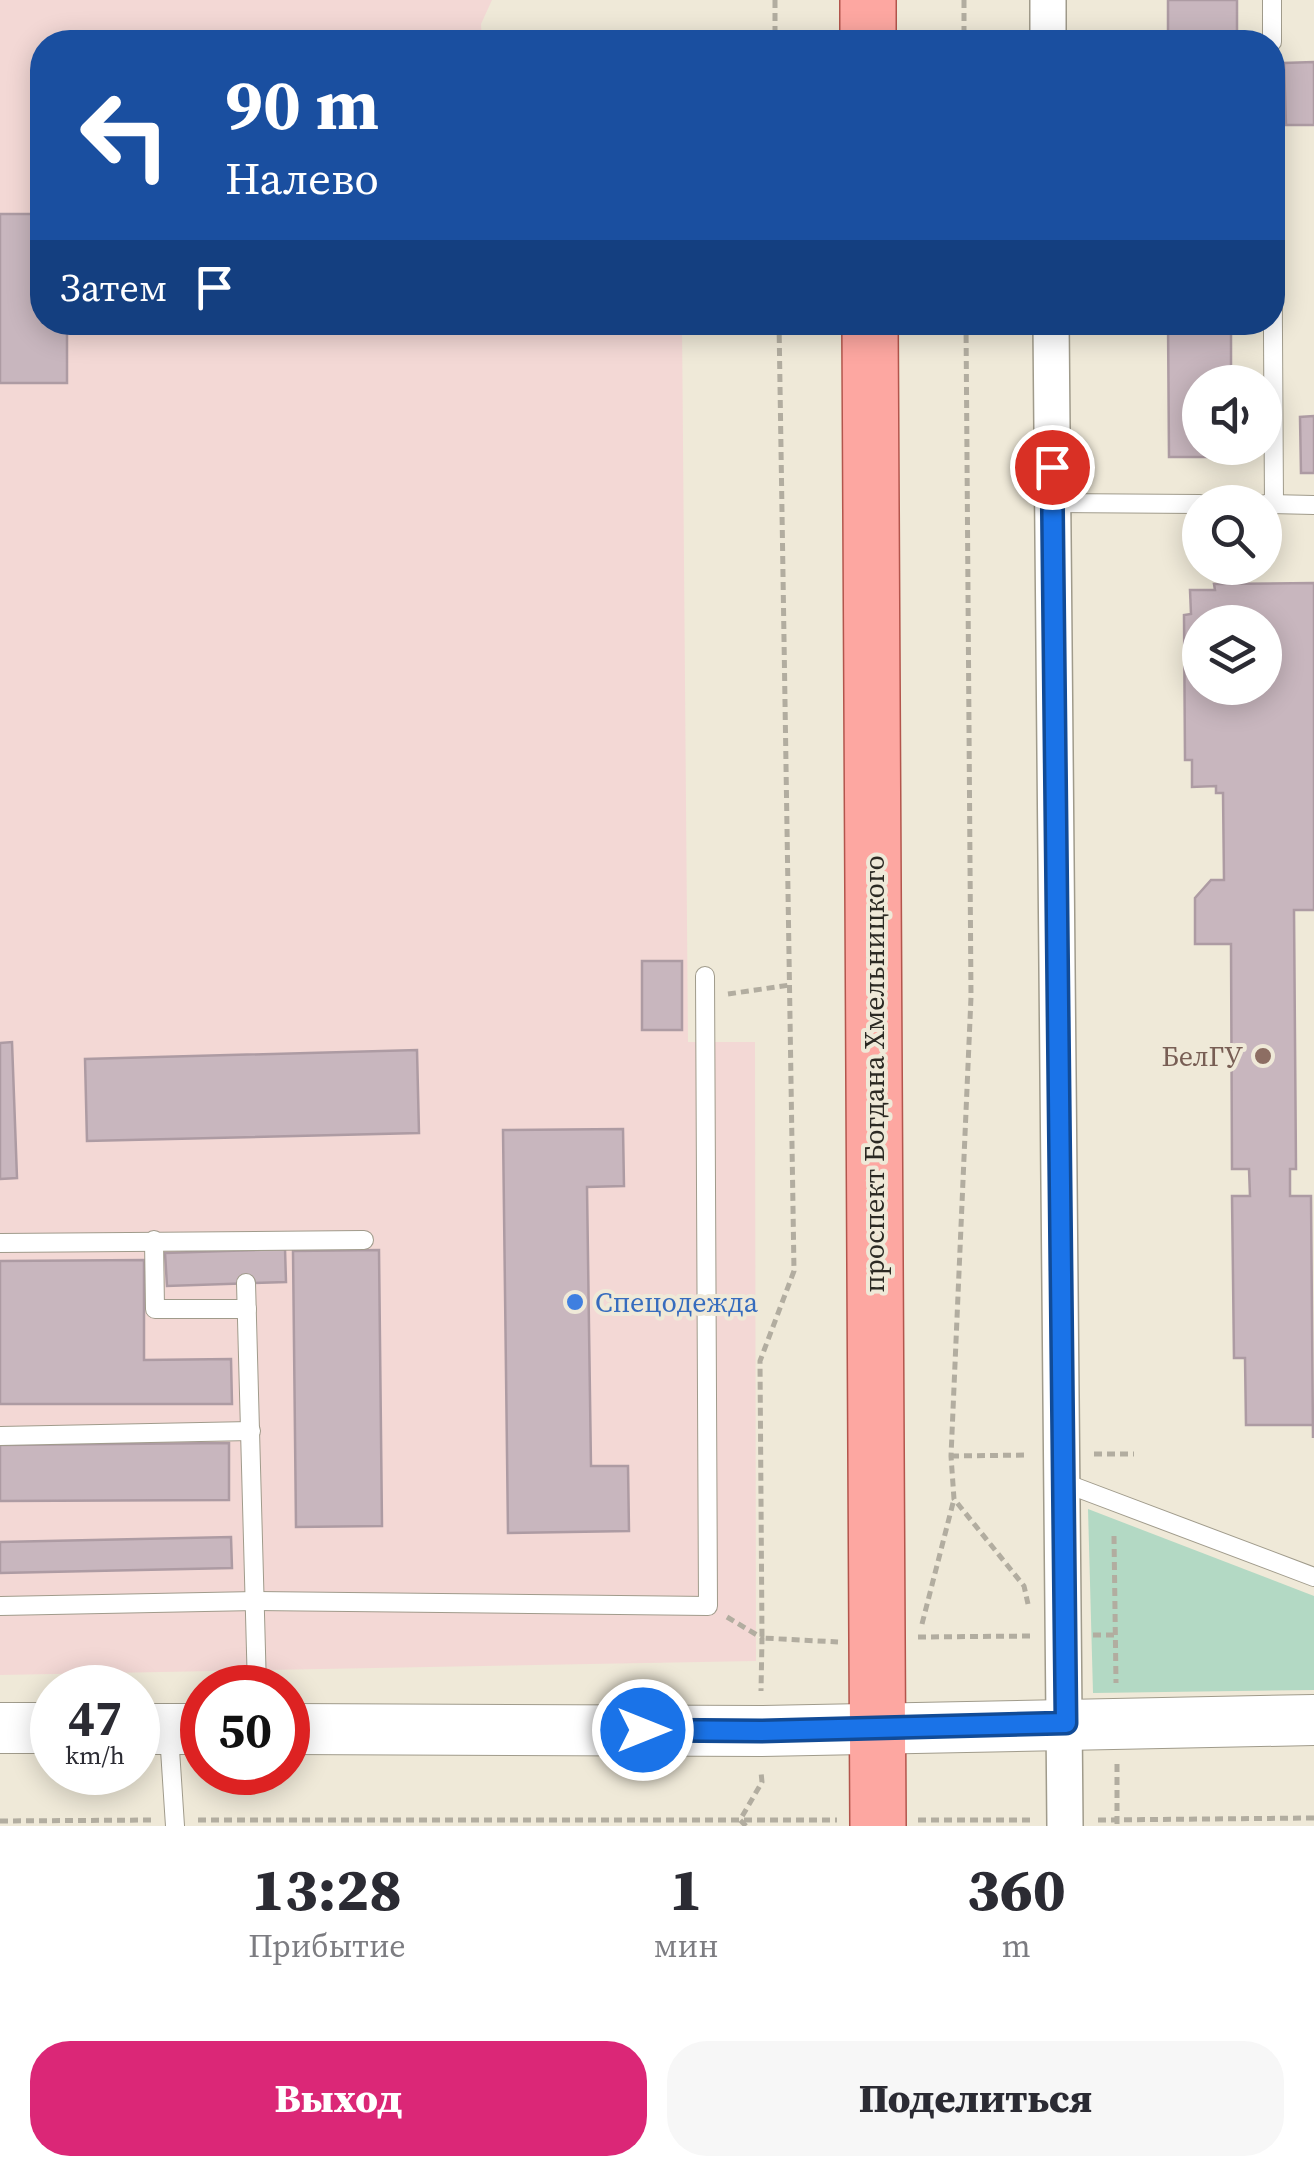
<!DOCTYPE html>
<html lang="ru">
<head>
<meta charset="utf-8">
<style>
  :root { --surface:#fff; --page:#f7f7f7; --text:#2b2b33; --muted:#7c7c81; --accent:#db2777 }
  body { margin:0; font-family:"Source Serif 4",serif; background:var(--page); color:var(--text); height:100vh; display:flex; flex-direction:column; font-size:38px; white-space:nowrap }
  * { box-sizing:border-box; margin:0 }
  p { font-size:32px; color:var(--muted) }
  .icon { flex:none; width:55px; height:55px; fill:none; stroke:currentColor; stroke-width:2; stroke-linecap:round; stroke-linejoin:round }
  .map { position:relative; height:1826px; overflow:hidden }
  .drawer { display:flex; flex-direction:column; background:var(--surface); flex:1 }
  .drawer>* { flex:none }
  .top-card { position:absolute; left:30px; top:30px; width:1255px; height:305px; border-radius:40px; box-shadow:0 5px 25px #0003; background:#1a4fa0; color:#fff; overflow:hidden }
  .controls { position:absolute; left:1182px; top:365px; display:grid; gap:20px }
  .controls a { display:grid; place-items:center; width:100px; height:100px; border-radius:50%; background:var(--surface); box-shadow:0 5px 25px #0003; font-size:50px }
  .speed { position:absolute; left:30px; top:1665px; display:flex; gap:20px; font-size:50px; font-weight:700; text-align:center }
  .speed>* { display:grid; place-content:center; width:130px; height:130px; border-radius:50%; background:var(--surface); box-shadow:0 5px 25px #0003; line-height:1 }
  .speed small { font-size:25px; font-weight:400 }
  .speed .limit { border:15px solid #d22; background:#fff; color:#111 }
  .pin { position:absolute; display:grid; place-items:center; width:85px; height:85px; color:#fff; margin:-42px; border:5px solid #fff; border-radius:50%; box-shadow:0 2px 10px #0007 }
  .me { position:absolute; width:110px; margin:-55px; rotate:90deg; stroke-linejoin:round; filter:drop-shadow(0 0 8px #0008) }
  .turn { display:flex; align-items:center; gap:35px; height:210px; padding:0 30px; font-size:45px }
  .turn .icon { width:130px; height:130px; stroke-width:2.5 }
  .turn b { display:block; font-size:70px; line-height:85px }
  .then { display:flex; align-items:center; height:95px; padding:0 30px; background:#0003; gap:20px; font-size:38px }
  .eta { display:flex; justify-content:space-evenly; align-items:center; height:170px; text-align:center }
  .eta b { font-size:60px; font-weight:800; line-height:70px }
  .action { display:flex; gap:20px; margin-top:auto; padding:20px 30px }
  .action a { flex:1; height:115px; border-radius:40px; background:var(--accent); color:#fff; font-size:40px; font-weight:800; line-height:115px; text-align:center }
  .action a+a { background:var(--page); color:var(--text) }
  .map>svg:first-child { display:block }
  .industrial { fill:#f3d8d5 }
  .green { fill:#b3d9c4 }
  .building { fill:#c8b6be; stroke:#ad9ba3; stroke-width:2.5; fill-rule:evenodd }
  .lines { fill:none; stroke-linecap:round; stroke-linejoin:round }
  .lane-casing { stroke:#a09b8b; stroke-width:20 }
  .street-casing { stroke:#a09b8b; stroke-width:38 }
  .secondary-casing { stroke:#a09b8b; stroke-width:52 }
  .primary-casing { stroke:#b3554c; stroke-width:58 }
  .path { stroke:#b2ada0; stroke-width:5; stroke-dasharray:8 5; stroke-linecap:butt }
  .lane { stroke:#fff; stroke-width:18 }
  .street { stroke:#fff; stroke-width:35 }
  .secondary { stroke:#fff; stroke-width:50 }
  .primary { stroke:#fda7a1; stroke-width:55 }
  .route-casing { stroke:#114b97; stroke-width:25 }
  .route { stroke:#1a73e8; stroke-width:18 }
  .education-dot { fill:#8d6e63; stroke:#efe9d8; stroke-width:4 }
  .shop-dot { fill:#3f7fe0; stroke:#efe9d8; stroke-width:4 }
  .labels { text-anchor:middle; stroke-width:8; stroke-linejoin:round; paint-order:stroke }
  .education-label { font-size:28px; fill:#785e54; stroke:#efe9d8; text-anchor:end }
  .street-label { font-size:28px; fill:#2b2923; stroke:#efe9d8 }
  .shop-label { font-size:28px; fill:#366cbe; stroke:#efe9d8; text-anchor:start }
</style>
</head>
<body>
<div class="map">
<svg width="1314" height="1826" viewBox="0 0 1314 1826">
  <rect width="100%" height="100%" fill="#efe9d8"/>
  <polygon class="industrial" points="0,0 492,0 481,24 482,42 42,42 42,322 682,323 688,1042 755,1042 756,1661 0,1675"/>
  <polygon class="green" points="1088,1509 1314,1596 1314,1690 1093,1693"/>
  <g class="building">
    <rect x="1168" y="0" width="69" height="42"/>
    <polygon points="1314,62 1314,125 1286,125 1284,63"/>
    <polygon points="0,214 42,214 42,322 67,322 67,383 0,383"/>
    <polygon points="1168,322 1231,322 1231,382 1200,382 1200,448 1232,448 1232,457 1169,457"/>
    <polygon points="1314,416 1314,473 1301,473 1300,417"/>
    <path d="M1314,583V910H1294L1296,1169H1290V1196H1311L1313,1438V1425H1246L1245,1358H1234L1232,1196H1250L1249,1169H1232L1231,944H1195V898L1211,880H1224L1223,793H1216V786L1192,787V760H1185L1184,615L1191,614L1190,590H1215L1214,584ZM1200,622H1265V688H1200Z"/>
    <rect x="642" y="961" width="40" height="69"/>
    <polygon points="12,1042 17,1178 0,1179 0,1043"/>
    <polygon points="417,1050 419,1133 87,1141 85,1059"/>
    <polygon points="623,1129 624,1186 587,1187 591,1466 628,1466 629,1531 508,1533 503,1130"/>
    <polygon points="285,1249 286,1282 167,1286 165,1253"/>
    <polygon points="379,1250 382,1526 296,1527 293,1251"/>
    <polygon points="144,1260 144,1360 231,1359 232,1404 0,1404 0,1261"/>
    <polygon points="229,1443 229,1500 0,1501 0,1445"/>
    <polygon points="231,1537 232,1568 0,1573 0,1542"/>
  </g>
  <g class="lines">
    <defs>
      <g id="lane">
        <polyline points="1272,0 1272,42"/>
        <polyline points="1272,164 1274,505"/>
        <polyline points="1052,503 1200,504"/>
        <polyline points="1265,504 1314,505"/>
        <polyline points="154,1240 155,1309 247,1309"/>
        <polyline points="0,1243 364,1240"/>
        <polyline points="246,1283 257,1688"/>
        <polyline points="0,1436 251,1431"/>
        <polyline points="1062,1482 1314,1577"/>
        <polyline points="0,1606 256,1601 708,1606 705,976"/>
        <polyline points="169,1734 175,1826"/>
      </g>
      <g id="street">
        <polyline points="1048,0 1048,42"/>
        <polyline points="1051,322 1065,1826"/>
      </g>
      <g id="secondary">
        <polyline points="0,1728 52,1728"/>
        <polyline points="138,1729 202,1729"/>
        <polyline points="288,1729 761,1731 1314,1720"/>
      </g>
      <g id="primary">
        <polyline points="868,0 868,42"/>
        <polyline points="870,322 878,1826"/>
      </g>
    </defs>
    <use href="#lane" class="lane-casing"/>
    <use href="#street" class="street-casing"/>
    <use href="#secondary" class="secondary-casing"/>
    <use href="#primary" class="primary-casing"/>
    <g class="path">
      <polyline points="775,0 775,42"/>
      <polyline points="964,0 964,42"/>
      <polyline points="779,322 794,1271 760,1361 762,1638 838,1642"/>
      <polyline points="966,322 971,997 951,1456 954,1499 1024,1586 1028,1604"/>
      <polyline points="728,994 790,985"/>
      <polyline points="1094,1454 1134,1454"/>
      <polyline points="951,1456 1028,1455"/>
      <polyline points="1114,1536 1116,1683"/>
      <polyline points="727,1617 762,1638 761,1691"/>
      <polyline points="922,1624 954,1499"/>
      <polyline points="1093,1635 1115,1635"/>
      <polyline points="918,1637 1032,1636"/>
      <polyline points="1117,1764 1117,1826"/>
      <polyline points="198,1820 837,1820"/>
      <polyline points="918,1820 1032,1820"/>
      <polyline points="1098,1820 1314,1818"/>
      <polyline points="0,1821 152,1820"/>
      <polyline points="746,1826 740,1820 762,1782 761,1772"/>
    </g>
    <use href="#lane" class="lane"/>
    <use href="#street" class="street"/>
    <use href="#secondary" class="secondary"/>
    <use href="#primary" class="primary"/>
  </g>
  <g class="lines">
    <defs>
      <polyline id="route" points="643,1730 761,1731 1066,1723 1052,467"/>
    </defs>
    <use href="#route" class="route-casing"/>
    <use href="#route" class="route"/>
  </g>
  <circle class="education-dot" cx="1263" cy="1056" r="10"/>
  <circle class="shop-dot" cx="575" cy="1302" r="10"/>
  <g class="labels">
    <g class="education-label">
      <text x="1243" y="1066">БелГУ</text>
    </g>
    <g class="street-label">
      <text transform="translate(874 1074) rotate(-90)" y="10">проспект Богдана Хмельницкого</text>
    </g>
    <g class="shop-label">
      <text x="595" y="1312">Спецодежда</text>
    </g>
  </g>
</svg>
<div class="controls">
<a><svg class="icon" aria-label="sound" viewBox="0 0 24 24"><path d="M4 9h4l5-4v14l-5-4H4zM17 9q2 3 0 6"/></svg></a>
<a><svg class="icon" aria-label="search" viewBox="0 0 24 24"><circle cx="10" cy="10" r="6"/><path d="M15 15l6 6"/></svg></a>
<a><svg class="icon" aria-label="layers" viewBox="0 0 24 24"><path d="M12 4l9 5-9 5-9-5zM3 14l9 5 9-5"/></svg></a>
</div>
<div class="speed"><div>47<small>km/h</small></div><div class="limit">50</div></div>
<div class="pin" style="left:1052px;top:467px;background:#d93025"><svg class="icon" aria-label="arrive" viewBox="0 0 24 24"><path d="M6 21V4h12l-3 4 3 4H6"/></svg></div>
<svg class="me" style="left:643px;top:1730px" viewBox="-20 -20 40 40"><circle r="17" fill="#1a73e8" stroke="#fff" stroke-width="3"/><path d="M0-11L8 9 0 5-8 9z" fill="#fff"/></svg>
<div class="top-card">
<div class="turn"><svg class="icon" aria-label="left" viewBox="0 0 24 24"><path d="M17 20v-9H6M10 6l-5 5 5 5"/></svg><div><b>90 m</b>Налево</div></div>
<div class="then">Затем<svg class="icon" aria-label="arrive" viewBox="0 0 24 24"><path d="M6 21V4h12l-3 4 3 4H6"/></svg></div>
</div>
</div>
<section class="drawer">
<div class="eta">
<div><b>13:28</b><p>Прибытие</p></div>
<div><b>1</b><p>мин</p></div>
<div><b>360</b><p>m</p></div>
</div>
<div class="action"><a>Выход</a><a>Поделиться</a></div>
</section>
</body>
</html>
